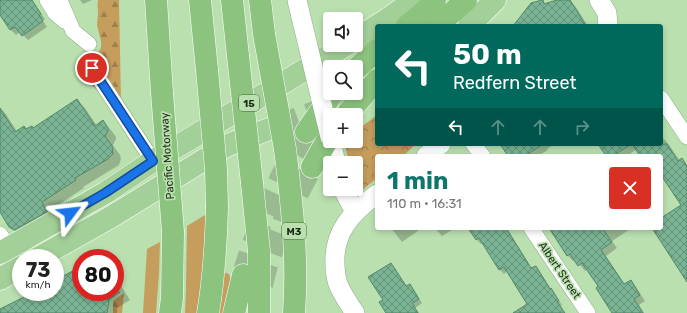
<!DOCTYPE html>
<html lang="en">
<head>
<meta charset="utf-8">
<style>
  :root { --surface:#fff; --page:#f2f2f2; --text:#222; --muted:#767676; --accent:#0f766e }
  body { margin:0; font-family:Rubik,sans-serif; background:var(--page); color:var(--text); height:100vh; display:flex; flex-direction:column; font-size:15px; white-space:nowrap }
  * { box-sizing:border-box; margin:0 }
  p { font-size:13px; color:var(--muted) }
  .icon { flex:none; width:22px; height:22px; fill:none; stroke:currentColor; stroke-width:2; stroke-linecap:round; stroke-linejoin:round }
  .map { position:relative; flex:1; overflow:hidden }
  .sheet { position:absolute; left:375px; top:154px; width:288px; height:76px; display:flex; flex-direction:column; background:var(--surface); border-radius:4px; box-shadow:0 2px 6px #0003 }
  .sheet>* { flex:none }
  .top-card { position:absolute; left:375px; top:24px; width:288px; height:122px; border-radius:4px; box-shadow:0 2px 6px #0003; background:#00695c; color:#fff; overflow:hidden }
  .controls { position:absolute; left:323px; top:12px; display:grid; gap:8px }
  .controls a { display:grid; place-items:center; width:40px; height:40px; border-radius:4px; background:var(--surface); box-shadow:0 2px 6px #0003; font-size:20px }
  .speed { position:absolute; left:12px; top:249px; display:flex; gap:8px; font-size:20px; font-weight:700; text-align:center }
  .speed>* { display:grid; place-content:center; width:52px; height:52px; border-radius:50%; background:var(--surface); box-shadow:0 2px 6px #0003; line-height:1 }
  .speed small { font-size:10px; font-weight:400 }
  .speed .limit { border:6px solid #d22; background:#fff; color:#111 }
  .pin { position:absolute; display:grid; place-items:center; width:34px; height:34px; color:#fff; margin:-17px; border:2px solid #fff; border-radius:50%; box-shadow:0 1px 4px #0007 }
  .me { position:absolute; width:44px; margin:-22px; rotate:60deg; stroke-linejoin:round; filter:drop-shadow(0 0 3px #0008) }
  .turn { display:flex; align-items:center; gap:14px; height:84px; padding:0 12px; font-size:18px }
  .turn .icon { width:52px; height:52px; stroke-width:2.5 }
  .turn b { display:block; font-size:28px; line-height:34px }
  .lanes { display:flex; align-items:center; height:38px; padding:0 12px; background:#0003; justify-content:center; gap:20px; direction:ltr }
  .lanes .off { opacity:.35 }
  .round { display:grid; place-items:center; flex:none; width:42px; height:42px; border-radius:4px; background:var(--page) }
  .headline { display:flex; align-items:center; justify-content:space-between; height:68px; padding:0 12px }
  h1 { font-size:24px; font-weight:700; line-height:30px; color:var(--accent) }
  .map>svg:first-child { display:block }
  .grass { fill:#c59d5c }
  .forest { fill:url(#forest-firs) }
  .park { fill:url(#park-crowns) }
  .shadow { fill:#0003 }
  .building { fill:url(#building-cross-hatch); stroke:#50886a }
  .lines { fill:none; stroke-linecap:round; stroke-linejoin:round }
  .trunk-tunnel { stroke:#9abb91; stroke-width:22; stroke-dasharray:22 11; stroke-linecap:butt }
  .motorway-tunnel { stroke:#9abb91; stroke-width:22; stroke-dasharray:22 11; stroke-linecap:butt }
  .minor-casing { stroke:#8aae81; stroke-width:16 }
  .tertiary-casing { stroke:#8aae81; stroke-width:20 }
  .trunk-casing { stroke:#fff; stroke-width:23 }
  .motorway-casing { stroke:#fff; stroke-width:23 }
  .minor { stroke:#fff; stroke-width:15 }
  .tertiary { stroke:#fff; stroke-width:19 }
  .trunk { stroke:#a3cf98; stroke-width:22 }
  .motorway { stroke:#8cc37e; stroke-width:22 }
  .tertiary-bridge-casing { stroke:#8aae81; stroke-width:20; stroke-linecap:butt }
  .motorway-bridge-casing { stroke:#fff; stroke-width:23; stroke-linecap:butt }
  .tertiary-bridge { stroke:#fff; stroke-width:19 }
  .motorway-bridge { stroke:#8cc37e; stroke-width:22 }
  .route-casing { stroke:#114b97; stroke-width:10 }
  .route { stroke:#1a73e8; stroke-width:7 }
  .labels { text-anchor:middle; stroke-width:3.5; stroke-linejoin:round; paint-order:stroke }
  .shield { fill:#bae0b0; stroke:#4a5f44; stroke-width:1 }
  .shield-label { font-size:10px; font-weight:bold; fill:#1a2816 }
  .street-label { font-size:11px; fill:#1a2816; stroke:#bae0b0 }
</style>
</head>
<body>
<div class="map">
<svg width="687" height="313" viewBox="0 0 687 313">
  <defs>
    <pattern id="forest-firs" width="22" height="20" patternUnits="userSpaceOnUse"><rect width="22" height="20" fill="#c59d5c"/><path d="M5 1l3.5 6h-7zM16 11l3.5 6h-7z" fill="#9f804b"/></pattern>
    <pattern id="park-crowns" width="20" height="18" patternUnits="userSpaceOnUse"><rect width="20" height="18" fill="#c59d5c"/><path d="M2 6a3 3 0 1 1 6 0M12 15a3 3 0 1 1 6 0" fill="none" stroke="#9f804b"/></pattern>
    <pattern id="building-cross-hatch" width="8" height="8" patternUnits="userSpaceOnUse"><rect width="8" height="8" fill="#7bb494"/><path d="M0 0l8 8M0 8l8-8" fill="none" stroke="#649278"/></pattern>
  </defs>
  <rect width="100%" height="100%" fill="#bae0b0"/>
  <g class="grass">
    <polygon points="205,215 206,219 205,255 198,313 185,313 186,289 187,226"/>
    <polygon points="160,242 159,274 156,313 143,313 147,249"/>
    <polygon points="223,272 229,274 231,280 223,313 213,313"/>
  </g>
  <g class="forest">
    <path d="M98,0H119L121,102L112,103C104,96 92,89 90,79C89,73 91,65 92,59C107,47 100,41 97,25C97,21 98,17 98,13C98,8 97,5 98,0Z"/>
    <polygon points="124,293 122,313 113,313 113,301"/>
  </g>
  <polygon class="park" points="377,115 377,144 416,144 403,156 377,156 377,178 362,190 356,186 356,163 349,163 344,141 356,141 356,131"/>
  <g class="shadow">
    <polygon points="0,0 32,0 45,19 43,21 47,27 28,40 20,32 16,35 11,30 0,12"/>
    <polygon points="80,0 92,0 83,4"/>
    <polygon points="561,0 569,0 576,7 588,26 514,26 543,1 546,4"/>
    <polygon points="77,100 85,108 97,126 103,122 111,130 116,137 116,139 113,145 120,155 121,159 119,165 83,187 84,188 50,210 54,220 19,235 10,226 0,211 0,108 5,113 17,131 33,129"/>
    <polygon points="661,136 667,142 680,161 682,160 687,165 687,281 653,228 661,228 661,220 682,206 661,173 661,156 641,156 637,149 627,156 608,156 600,144 661,144"/>
    <polygon points="501,144 554,144 547,149 548,150 541,154 542,156 509,156"/>
    <polygon points="391,228 422,228 402,242 398,237"/>
    <polygon points="435,228 455,228 442,236"/>
    <polygon points="469,228 507,228 532,269 535,267 539,271 562,305 561,306 565,313 526,313 528,304 508,271 504,274 500,270 483,243 481,244 477,240"/>
    <polygon points="549,228 632,228 612,241 617,248 606,256 625,285 630,281 636,287 645,301 639,305 644,313 613,313 599,286 588,269 585,271 576,260 573,261 568,256"/>
    <polygon points="391,264 395,268 407,287 409,285 413,289 422,303 415,308 419,313 387,313 384,300"/>
    <polygon points="81,268 81,292 115,292 115,276 130,300 117,308 117,313 0,313 0,310 36,292 55,292 55,281 60,277 61,278"/>
  </g>
  <g class="building">
    <polygon points="0,0 32,0 41,14 39,15 43,21 22,36 15,27 10,30 0,15"/>
    <polygon points="542,0 543,0 544,4 557,0 570,0 586,26 513,26 531,3"/>
    <polygon points="77,99 95,126 103,120 108,128 108,131 105,136 112,146 113,154 108,159 75,178 76,180 42,202 47,212 14,230 9,227 0,212 0,108 15,132 24,126 26,129 32,126 33,128"/>
    <polygon points="500,144 543,144 525,156 508,156"/>
    <polygon points="598,144 631,144 613,156 606,156"/>
    <polygon points="632,144 667,144 678,161 682,158 687,166 687,282 652,228 661,228 661,218 681,205 661,175 661,156 640,156"/>
    <polygon points="468,228 506,228 531,268 536,266 550,289 551,288 559,301 557,302 565,313 513,313 527,304 504,267 499,270 479,238 476,240"/>
    <polygon points="549,228 602,228 612,242 601,250 624,284 631,280 640,295 634,299 643,313 612,313 596,288 598,286 582,263 578,266 570,254 567,256"/>
    <polygon points="391,263 406,286 410,284 419,299 412,303 418,313 386,313 379,302 383,300 368,277"/>
    <polygon points="81,267 81,292 120,292 109,300 107,313 0,313 0,309 34,292 55,292 55,280"/>
  </g>
  <g class="lines">
    <polyline class="trunk-tunnel" points="277,126 355,97 372,89"/>
    <g class="motorway-tunnel">
      <path d="M243,275C252,244 263,215 277,186C285,167 297,150 306,132"/>
      <polyline points="262,285 267,265 285,217 312,167"/>
    </g>
    <defs>
      <g id="minor">
        <polyline points="47,0 55,13 64,21"/>
        <polyline points="60,0 73,31 89,44"/>
        <polyline points="92,68 153,161"/>
        <polyline points="661,98 687,137"/>
        <polyline points="473,144 483,156"/>
        <polyline points="531,228 588,313"/>
        <polyline points="0,234 9,248"/>
      </g>
      <g id="tertiary">
        <polyline points="297,0 301,17"/>
        <polyline points="599,0 607,13 608,26"/>
        <polyline points="331,141 336,163"/>
        <polyline points="426,156 441,144"/>
        <polyline points="343,189 349,201 355,211"/>
        <path d="M355,313C349,304 342,294 338,284C336,278 335,271 335,265C333,232 352,212 377,194"/>
      </g>
      <g id="trunk">
        <polyline points="469,26 495,0"/>
        <polyline points="356,39 383,22 415,0"/>
        <polyline points="0,253 105,193 153,161 346,45"/>
        <polyline points="38,258 111,217 228,145 277,126"/>
        <polyline points="0,279 21,267"/>
      </g>
      <g id="motorway">
        <polyline points="156,0 162,93"/>
        <polyline points="200,0 207,70"/>
        <polyline points="232,0 238,56"/>
        <polyline points="260,0 264,34"/>
        <polyline points="407,26 431,6 435,0"/>
        <polyline points="437,26 466,0"/>
        <polyline points="356,69 377,50"/>
        <polyline points="346,115 377,80"/>
        <polyline points="306,132 333,93"/>
        <path d="M285,149C292,204 298,258 294,313"/>
        <polyline points="312,167 330,135"/>
        <polyline points="252,183 259,251 259,313"/>
        <polyline points="170,313 172,298 173,232"/>
        <path d="M208,313C214,278 216,243 217,207"/>
        <polyline points="234,313 243,275"/>
      </g>
    </defs>
    <use href="#minor" class="minor-casing"/>
    <use href="#tertiary" class="tertiary-casing"/>
    <use href="#trunk" class="trunk-casing"/>
    <use href="#motorway" class="motorway-casing"/>
    <use href="#minor" class="minor"/>
    <use href="#tertiary" class="tertiary"/>
    <use href="#trunk" class="trunk"/>
    <use href="#motorway" class="motorway"/>
    <defs>
      <polyline id="tertiary-bridge" points="301,17 330,137"/>
      <g id="motorway-bridge">
        <polyline points="264,34 285,149"/>
        <polyline points="238,56 252,183"/>
        <polyline points="207,70 216,169 217,207"/>
        <polyline points="162,93 173,232"/>
      </g>
    </defs>
    <use href="#tertiary-bridge" class="tertiary-bridge-casing"/>
    <use href="#motorway-bridge" class="motorway-bridge-casing"/>
    <use href="#tertiary-bridge" class="tertiary-bridge"/>
    <use href="#motorway-bridge" class="motorway-bridge"/>
  </g>
  <g class="lines">
    <defs>
      <polyline id="route" points="70,213 105,193 153,161 92,68"/>
    </defs>
    <use href="#route" class="route-casing"/>
    <use href="#route" class="route"/>
  </g>
  <g class="labels">
    <g class="shield">
      <rect x="239" y="95" width="20" height="16" rx="3"/>
      <rect x="282" y="223" width="24" height="16" rx="3"/>
    </g>
    <g class="shield-label">
      <text x="249" y="107">15</text>
      <text x="294" y="235">M3</text>
    </g>
    <g class="street-label">
      <text transform="translate(167 156) rotate(-94)" y="4">Pacific Motorway</text>
      <text transform="translate(560 270) rotate(56)" y="4">Albert Street</text>
    </g>
  </g>
</svg>
<div class="controls">
<a><svg class="icon" aria-label="sound" viewBox="0 0 24 24"><path d="M4 9h4l5-4v14l-5-4H4zM17 9q2 3 0 6"/></svg></a>
<a><svg class="icon" aria-label="search" viewBox="0 0 24 24"><circle cx="10" cy="10" r="6"/><path d="M15 15l6 6"/></svg></a>
<a>+</a>
<a>−</a>
</div>
<div class="speed"><div>73<small>km/h</small></div><div class="limit">80</div></div>
<div class="pin" style="left:92px;top:68px;background:#d93025"><svg class="icon" aria-label="arrive" viewBox="0 0 24 24"><path d="M6 21V4h12l-3 4 3 4H6"/></svg></div>
<svg class="me" style="left:70px;top:213px" viewBox="-20 -20 40 40"><path d="M0-17L14 15 0 8-14 15z" fill="#1a73e8" stroke="#fff" stroke-width="4"/></svg>
<div class="top-card">
<div class="turn"><svg class="icon" aria-label="left" viewBox="0 0 24 24"><path d="M17 20v-9H6M10 6l-5 5 5 5"/></svg><div><b>50 m</b>Redfern Street</div></div>
<div class="lanes"><svg class="icon" aria-label="left" viewBox="0 0 24 24"><path d="M17 20v-9H6M10 6l-5 5 5 5"/></svg><svg class="icon off" aria-label="ahead" viewBox="0 0 24 24"><path d="M12 20V5M6 11l6-6 6 6"/></svg><svg class="icon off" aria-label="ahead" viewBox="0 0 24 24"><path d="M12 20V5M6 11l6-6 6 6"/></svg><svg class="icon off" aria-label="right" viewBox="0 0 24 24"><path d="M7 20v-9h11M14 6l5 5-5 5"/></svg></div>
</div>
<section class="sheet">
<div class="headline"><div><h1>1 min</h1><p>110 m · 16:31</p></div><a class="round" style="background:#d93025;color:#fff"><svg class="icon" aria-label="close" viewBox="0 0 24 24"><path d="M6 6l12 12M18 6L6 18"/></svg></a></div>
</section>
</div>
</body>
</html>
